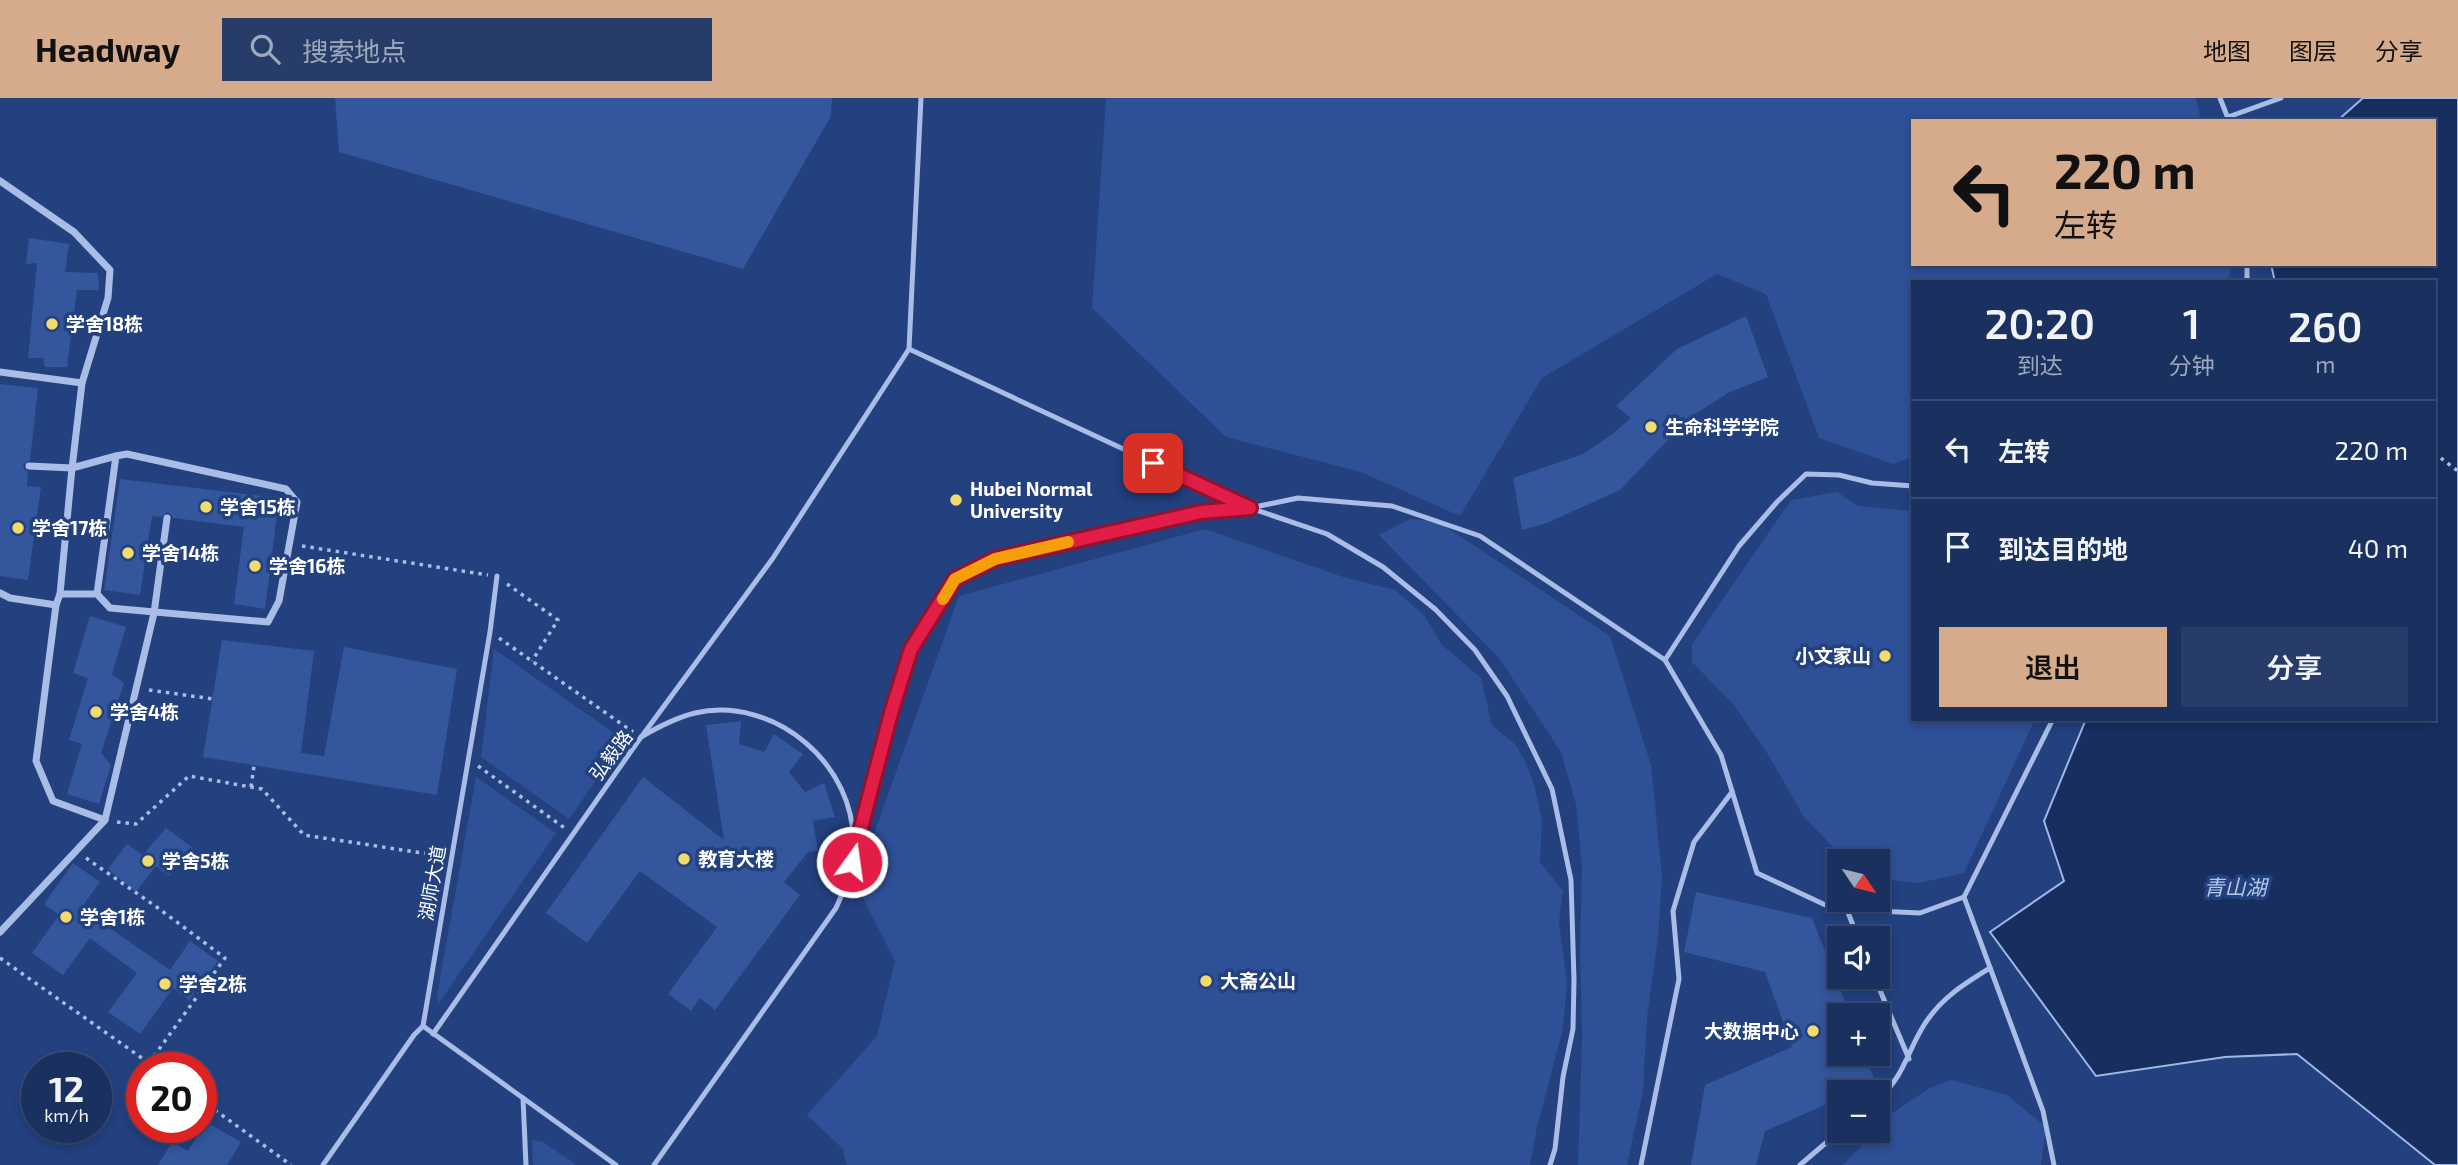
<!DOCTYPE html>
<html lang="zh">
<head>
<meta charset="utf-8">
<style>
  :root { --surface:#1a305f; --page:#273c68; --text:#f1f3f6; --muted:#9fa9bd; --line:#384b74; --accent:#d6ab8b }
  body { margin:0; font-family:"Exo 2","Noto Sans SC",sans-serif; background:var(--page); color:var(--text); height:100vh; display:flex; flex-direction:column; font-size:26px; white-space:nowrap }
  * { box-sizing:border-box; margin:0 }
  p { font-size:23px; color:var(--muted) }
  .icon { flex:none; width:38px; height:38px; fill:none; stroke:currentColor; stroke-width:2; stroke-linecap:round; stroke-linejoin:round }
  .map { position:relative; flex:1; overflow:hidden }
  .sheet { position:absolute; left:1911px; top:182px; width:525px; height:441px; display:flex; flex-direction:column; background:var(--surface); border-radius:0px; box-shadow:0 4px 10px #0003,0 0 0 2px var(--line) }
  .sheet>* { flex:none }
  .guide { position:absolute; left:1911px; top:21px; width:525px; height:147px; border-radius:0px; box-shadow:0 4px 10px #0003,0 0 0 2px var(--line); background:#d6ab8b; color:#111; overflow:hidden }
  .needle { width:46px; rotate:125deg }
  .tools { position:absolute; left:1827px; top:751px; display:grid; gap:14px }
  .tools a { display:grid; place-items:center; width:63px; height:63px; border-radius:0px; background:var(--surface); box-shadow:0 4px 10px #0003,0 0 0 2px var(--line); font-size:35px }
  .speed { position:absolute; left:21px; top:954px; display:flex; gap:14px; font-size:35px; font-weight:700; text-align:center }
  .speed>* { display:grid; place-content:center; width:91px; height:91px; border-radius:50%; background:var(--surface); box-shadow:0 4px 10px #0003,0 0 0 2px var(--line); line-height:1 }
  .speed small { font-size:18px; font-weight:400 }
  .speed .limit { border:10px solid #d22; background:#fff; color:#111 }
  .pin { position:absolute; display:grid; place-items:center; width:60px; height:60px; color:#fff; margin:-30px; border-radius:14px; box-shadow:0 4px 10px #0006 }
  .me { position:absolute; width:77px; margin:-38px; rotate:14deg; stroke-linejoin:round; filter:drop-shadow(0 0 5px #0008) }
  .turn { display:flex; align-items:center; gap:24px; height:147px; padding:0 28px; font-size:32px }
  .turn .icon { width:91px; height:91px; stroke-width:2.5 }
  .turn b { display:block; font-size:49px; line-height:60px }
  .eta { display:flex; justify-content:space-evenly; align-items:center; height:119px; text-align:center }
  .eta b { font-size:42px; font-weight:600; line-height:49px }
  .button { display:flex; gap:14px; margin-top:auto; padding:14px 28px }
  .button a { flex:1; height:80px; border-radius:0px; background:var(--accent); color:#111; font-size:28px; font-weight:600; line-height:80px; text-align:center }
  .button a+a { background:var(--page); color:var(--text) }
  ul { padding:0; list-style:none }
  li { display:flex; align-items:center; gap:21px; height:98px; padding:0 28px; border-top:2px solid var(--line) }
  li div { flex:1 }
  li b { display:block; font-size:26px }
  li em { font-style:normal }
  header { display:flex; align-items:center; gap:42px; box-sizing:border-box; height:98px; padding:0 35px; background:var(--accent); color:#111 }
  header strong { font-size:33px }
  nav { display:flex; gap:38px; margin-inline-start:auto; font-size:24px }
  .search { width:490px; height:63px; background:var(--page); display:flex; align-items:center; gap:18px; box-sizing:border-box; padding:0 24px; border-radius:0px; color:var(--muted); font-size:26px }
  .map>svg:first-child { display:block }
  .green { fill:#2e5097 }
  .water { fill:#182e5f; stroke:#9db7e7; stroke-width:2 }
  .building { fill:#33569c }
  .lines { fill:none; stroke-linecap:round; stroke-linejoin:round }
  .path { stroke:#a9bde6; stroke-width:3.5; stroke-dasharray:3.5 5; stroke-linecap:butt }
  .service { stroke:#a9bde6; stroke-width:5 }
  .minor { stroke:#a9bde6; stroke-width:7 }
  .route-casing { stroke:#92132f; stroke-width:18 }
  .route { stroke:#e11d48; stroke-width:12 }
  .slow { stroke:#f59e0b; stroke-width:12 }
  .poi-dot { fill:#f1db6c; stroke:#23407f; stroke-width:2.5 }
  .labels { text-anchor:middle; stroke-width:7; stroke-linejoin:round; paint-order:stroke }
  .poi-label { font-size:19px; font-weight:bold; fill:#fff; stroke:#23407f; text-anchor:start }
  .street-label { font-size:19px; fill:#fff; stroke:#23407f }
  .water-label { font-size:21px; font-style:italic; fill:#b4c8ee; stroke:#23407f }
</style>
</head>
<body>
<header>
<strong>Headway</strong>
<div class="search"><svg class="icon" aria-label="search" viewBox="0 0 24 24"><circle cx="10" cy="10" r="6"/><path d="M15 15l6 6"/></svg>搜索地点</div>
<nav><a>地图</a><a>图层</a><a>分享</a></nav>
</header>
<div class="map">
<svg width="2458" height="1067" viewBox="0 0 2458 1067">
  <rect width="100%" height="100%" fill="#23407f"/>
  <g class="green">
    <polygon points="1106,0 2196,0 2201,23 1913,23 1913,166 2232,168 2227,184 1913,184 1913,359 1893,366 1819,340 1766,196 1717,176 1542,280 1460,418 1361,374 1226,339 1092,210"/>
    <polygon points="1837,394 1858,408 1913,413 1913,621 2035,621 1964,775 1919,785 1878,781 1878,763 1850,763 1836,752 1804,719 1769,658 1734,607 1692,564 1692,546 1791,402"/>
    <polygon points="1410,421 1437,423 1610,538 1651,667 1662,778 1658,840 1647,920 1643,993 1627,1067 1578,1067 1582,939 1580,851 1582,768 1576,706 1561,654 1499,560 1379,437"/>
    <polygon points="1205,431 1343,479 1395,492 1424,517 1442,547 1481,580 1492,627 1516,647 1525,663 1534,686 1542,723 1540,764 1563,793 1559,824 1567,886 1563,931 1537,1029 1530,1067 847,1067 843,1051 807,1017 877,938 895,863 856,786 959,498"/>
    <polygon points="494,551 624,642 569,721 481,659"/>
    <polygon points="476,679 556,735 439,905 437,897"/>
    <polygon points="1951,982 2007,997 2046,1029 2041,1067 1843,1067 1892,1015 1930,990"/>
    <polygon points="532,1042 543,1044 576,1067 533,1067"/>
  </g>
  <polygon class="water" points="2363,0 2458,0 2458,1067 2435,1067 2297,956 2225,959 2096,978 1990,834 2064,783 2044,723 2086,621 2434,621 2434,184 2275,184 2271,166 2434,166 2434,23 2337,23"/>
  <g class="building">
    <polygon points="335,0 832,0 831,18 743,171 339,54"/>
    <polygon points="29,140 69,146 65,174 98,175 99,192 77,192 67,269 45,269 43,260 28,260 37,165 26,166"/>
    <polygon points="1746,218 1768,279 1728,295 1689,320 1620,392 1547,425 1522,432 1513,380 1583,356 1611,337 1631,320 1616,308 1677,251"/>
    <polygon points="0,286 38,290 30,362 23,367 24,371 28,374 27,388 41,389 28,482 0,478"/>
    <polygon points="120,381 279,400 265,511 234,506 244,429 173,420 171,416 167,414 161,419 152,418 140,497 104,492"/>
    <polygon points="90,518 126,529 112,576 124,585 101,655 111,667 99,706 67,696 82,646 69,642 88,580 73,575"/>
    <polygon points="222,542 314,553 301,655 324,658 344,549 457,571 437,697 203,659"/>
    <polygon points="741,623 739,646 764,654 774,636 803,656 789,674 805,694 824,685 835,719 813,723 818,753 808,754 784,784 800,797 715,912 700,900 691,913 668,896 717,829 640,773 587,845 546,815 643,679 724,742 706,627"/>
    <polygon points="166,730 193,750 169,778 156,768 136,794 108,771 127,746 143,757"/>
    <polygon points="73,765 100,784 81,810 170,872 190,843 218,863 189,902 173,890 140,936 108,914 137,875 90,840 63,877 32,855 59,817 44,806"/>
    <polygon points="1696,794 1812,820 1850,917 1839,917 1839,956 1864,956 1876,985 1855,994 1839,994 1839,1001 1765,1033 1756,1067 1691,1067 1705,987 1792,949 1765,874 1684,854"/>
    <polygon points="206,1024 241,1044 227,1067 158,1067 172,1044 188,1053"/>
  </g>
  <g class="lines">
    <g class="path">
      <polyline points="2434,355 2458,373"/>
      <polyline points="302,448 488,477"/>
      <polyline points="507,486 558,522 532,563"/>
      <polyline points="499,540 633,634"/>
      <polyline points="149,592 213,601"/>
      <polyline points="478,668 566,731"/>
      <polyline points="251,689 254,668"/>
      <polyline points="117,724 136,726 189,678 262,691 304,737 442,758"/>
      <polyline points="86,760 158,810 225,860 149,965"/>
      <polyline points="0,860 156,970"/>
      <polyline points="201,1002 291,1067"/>
    </g>
    <g class="service">
      <polyline points="2220,0 2229,23"/>
      <polyline points="2228,19 2281,0"/>
      <polyline points="2247,166 2247,184"/>
      <polyline points="909,251 1250,410 1327,436 1383,469 1435,511 1475,552 1507,598 1552,691 1571,782 1574,882 1573,931 1563,979 1555,1051 1550,1067"/>
      <polyline points="1665,562 1739,448 1777,404 1806,376 1839,377 1872,385 1913,388"/>
      <polyline points="642,638 773,460 909,251 921,0"/>
      <polyline points="852,764 891,615 911,551 955,481 995,461 1201,414 1250,410 1298,400 1392,408 1480,438 1665,562 1721,657 1757,775 1834,811 1920,815 1964,799 2053,621"/>
      <polyline points="1964,799 2043,1013 2054,1067"/>
      <polyline points="1847,812 1858,840"/>
      <polyline points="1874,878 1909,961"/>
      <polyline points="423,928 616,1067"/>
      <path d="M433,936L641,639C658,629 675,620 695,615C774,597 857,667 853,748"/>
      <polyline points="523,1000 526,1067"/>
      <path d="M1878,1001C1904,979 1907,954 1924,927C1941,900 1964,886 1990,870"/>
      <polyline points="323,1067 414,937 423,928 490,534 497,478"/>
      <polyline points="654,1067 836,810 843,794 852,761"/>
      <polyline points="1641,1067 1679,881 1673,813 1694,744 1732,694"/>
      <polyline points="1800,1067 1841,1032"/>
    </g>
    <g class="minor">
      <polyline points="0,83 74,134 110,172 108,200 82,285 0,274"/>
      <polyline points="29,368 72,370 82,285"/>
      <polyline points="0,495 10,500 56,507 60,496 72,370 116,358"/>
      <polyline points="60,496 97,496 110,510 268,524 279,503 297,404 286,391 127,356 116,358 97,496"/>
      <polyline points="56,507 36,663 53,703 105,722"/>
      <polyline points="0,834 105,722 154,515 167,420"/>
    </g>
  </g>
  <g class="lines">
    <defs>
      <polyline id="route" points="852,764 891,615 911,551 955,481 995,461 1201,414 1250,410 1153,365"/>
    </defs>
    <use href="#route" class="route-casing"/>
    <use href="#route" class="route"/>
    <polyline class="slow" points="943,501 955,481 995,461 1068,444"/>
  </g>
  <g class="poi-dot">
    <circle cx="52" cy="226" r="7"/>
    <circle cx="1651" cy="329" r="7"/>
    <circle cx="956" cy="402" r="7"/>
    <circle cx="206" cy="409" r="7"/>
    <circle cx="18" cy="430" r="7"/>
    <circle cx="128" cy="455" r="7"/>
    <circle cx="255" cy="468" r="7"/>
    <circle cx="1885" cy="558" r="7"/>
    <circle cx="96" cy="614" r="7"/>
    <circle cx="684" cy="761" r="7"/>
    <circle cx="148" cy="763" r="7"/>
    <circle cx="66" cy="819" r="7"/>
    <circle cx="1206" cy="883" r="7"/>
    <circle cx="165" cy="886" r="7"/>
    <circle cx="1813" cy="933" r="7"/>
  </g>
  <g class="labels">
    <g class="poi-label">
      <text x="66" y="233">学舍18栋</text>
      <text x="1665" y="336">生命科学学院</text>
      <text x="970" y="398">Hubei Normal<tspan x="970" dy="22">University</tspan></text>
      <text x="220" y="416">学舍15栋</text>
      <text x="32" y="437">学舍17栋</text>
      <text x="142" y="462">学舍14栋</text>
      <text x="269" y="475">学舍16栋</text>
      <text x="1871" y="565" text-anchor="end">小文家山</text>
      <text x="110" y="621">学舍4栋</text>
      <text x="698" y="768">教育大楼</text>
      <text x="162" y="770">学舍5栋</text>
      <text x="80" y="826">学舍1栋</text>
      <text x="1220" y="890">大斋公山</text>
      <text x="179" y="893">学舍2栋</text>
      <text x="1799" y="940" text-anchor="end">大数据中心</text>
    </g>
    <g class="street-label">
      <text transform="translate(611 657) rotate(-53)" y="7">弘毅路</text>
      <text transform="translate(432 785) rotate(-80)" y="7">湖师大道</text>
    </g>
    <g class="water-label">
      <text x="2235" y="797">青山湖</text>
    </g>
  </g>
</svg>
<div class="tools">
<a><svg class="needle" viewBox="-14 -14 28 28"><path d="M0-13l5 13h-10z" fill="#e53935"/><path d="M0 13l5-13h-10z" fill="#9fa9bd"/></svg></a>
<a><svg class="icon" aria-label="sound" viewBox="0 0 24 24"><path d="M4 9h4l5-4v14l-5-4H4zM17 9q2 3 0 6"/></svg></a>
<a>+</a>
<a>−</a>
</div>
<div class="speed"><div>12<small>km/h</small></div><div class="limit">20</div></div>
<div class="pin" style="left:1153px;top:365px;background:#d93025"><svg class="icon" aria-label="arrive" viewBox="0 0 24 24"><path d="M6 21V4h12l-3 4 3 4H6"/></svg></div>
<svg class="me" style="left:852px;top:764px" viewBox="-20 -20 40 40"><circle r="17" fill="#e11d48" stroke="#fff" stroke-width="3"/><path d="M0-11L8 9 0 5-8 9z" fill="#fff"/></svg>
<div class="guide">
<div class="turn"><svg class="icon" aria-label="left" viewBox="0 0 24 24"><path d="M17 20v-9H6M10 6l-5 5 5 5"/></svg><div><b>220 m</b>左转</div></div>
</div>
<section class="sheet">
<div class="eta">
<div><b>20:20</b><p>到达</p></div>
<div><b>1</b><p>分钟</p></div>
<div><b>260</b><p>m</p></div>
</div>
<ul>
<li><svg class="icon" aria-label="left" viewBox="0 0 24 24"><path d="M17 20v-9H6M10 6l-5 5 5 5"/></svg><div><b>左转</b></div><em>220 m</em></li>
<li><svg class="icon" aria-label="arrive" viewBox="0 0 24 24"><path d="M6 21V4h12l-3 4 3 4H6"/></svg><div><b>到达目的地</b></div><em>40 m</em></li>
</ul>
<div class="button"><a>退出</a><a>分享</a></div>
</section>
</div>
</body>
</html>
